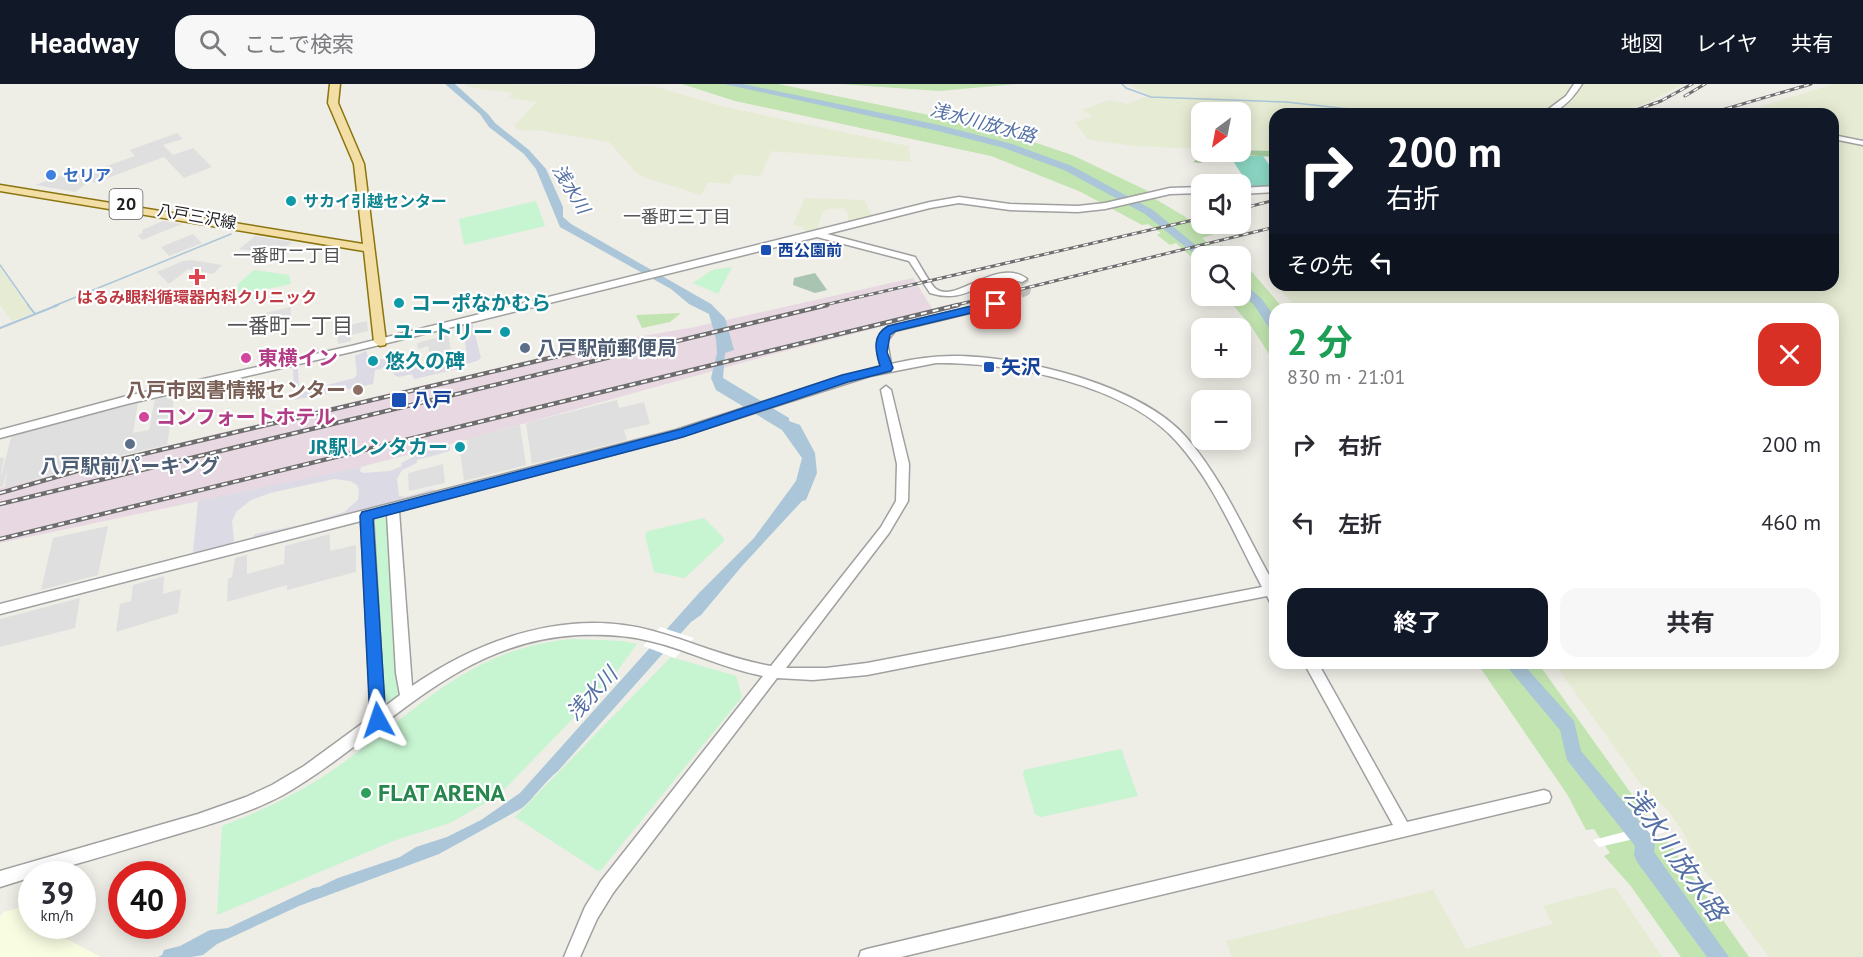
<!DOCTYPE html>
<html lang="ja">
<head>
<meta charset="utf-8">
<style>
  :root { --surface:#fff; --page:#f7f7f7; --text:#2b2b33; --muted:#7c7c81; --accent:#111827 }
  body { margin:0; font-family:"PT Sans","Noto Sans JP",sans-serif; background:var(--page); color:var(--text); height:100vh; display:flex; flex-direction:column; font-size:22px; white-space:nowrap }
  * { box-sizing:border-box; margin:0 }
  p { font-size:20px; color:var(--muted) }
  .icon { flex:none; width:33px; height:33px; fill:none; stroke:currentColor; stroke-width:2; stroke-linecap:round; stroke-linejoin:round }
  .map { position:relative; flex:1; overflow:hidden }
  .details { position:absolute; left:1269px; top:219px; width:570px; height:366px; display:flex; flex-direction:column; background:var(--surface); border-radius:18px; box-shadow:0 3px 15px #0003 }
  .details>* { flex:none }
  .top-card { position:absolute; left:1269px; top:24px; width:570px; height:183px; border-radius:18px; box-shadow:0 3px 15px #0003; background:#111827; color:#fff; overflow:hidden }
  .needle { width:39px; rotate:212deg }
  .fabs { position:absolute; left:1191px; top:18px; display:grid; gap:12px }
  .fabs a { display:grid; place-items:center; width:60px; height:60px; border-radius:12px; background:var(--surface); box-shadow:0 3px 15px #0003; font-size:30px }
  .speed { position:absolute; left:18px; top:777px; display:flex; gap:12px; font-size:30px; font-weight:700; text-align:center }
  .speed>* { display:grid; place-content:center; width:78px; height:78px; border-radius:50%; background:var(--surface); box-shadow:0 3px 15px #0003; line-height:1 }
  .speed small { font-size:15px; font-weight:400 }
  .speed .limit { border:9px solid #d22; background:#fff; color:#111 }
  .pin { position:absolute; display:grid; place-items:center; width:51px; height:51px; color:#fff; margin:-26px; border-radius:12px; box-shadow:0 3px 9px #0006 }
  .me { position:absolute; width:66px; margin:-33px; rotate:355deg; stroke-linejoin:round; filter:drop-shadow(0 0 4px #0008) }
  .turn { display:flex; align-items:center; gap:21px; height:126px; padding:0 18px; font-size:27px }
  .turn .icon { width:78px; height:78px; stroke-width:2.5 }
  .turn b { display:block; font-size:42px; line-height:51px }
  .then { display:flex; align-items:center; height:57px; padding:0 18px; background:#0003; gap:12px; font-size:22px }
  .round { display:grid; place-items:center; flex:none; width:63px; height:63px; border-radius:18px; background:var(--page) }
  .summary { display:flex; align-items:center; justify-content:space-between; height:102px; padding:0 18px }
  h1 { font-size:36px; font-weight:700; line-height:45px; color:#1e9e55 }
  .primary-button { display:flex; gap:12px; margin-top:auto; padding:12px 18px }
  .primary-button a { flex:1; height:69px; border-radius:18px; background:var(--accent); color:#fff; font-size:24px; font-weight:700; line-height:69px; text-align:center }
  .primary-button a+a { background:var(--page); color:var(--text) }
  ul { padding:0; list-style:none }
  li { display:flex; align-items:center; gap:18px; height:78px; padding:0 18px }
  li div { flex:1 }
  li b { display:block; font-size:22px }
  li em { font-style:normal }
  header { display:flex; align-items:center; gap:36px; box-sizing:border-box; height:84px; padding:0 30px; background:var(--accent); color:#fff }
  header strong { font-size:28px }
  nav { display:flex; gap:33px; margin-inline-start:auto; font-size:21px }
  .search { width:420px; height:54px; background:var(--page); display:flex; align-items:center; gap:15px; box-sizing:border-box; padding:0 21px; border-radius:18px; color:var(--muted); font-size:22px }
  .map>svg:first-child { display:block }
  .industrial { fill:#e7d8e2 }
  .education { fill:#f8fce1 }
  .farmland { fill:#e6ebd3 }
  .grass { fill:#c2e4b0 }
  .forest { fill:#a4ca9e }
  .cemetery { fill:#a9c5b2 }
  .park { fill:#c7f4d1 }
  .pitch { fill:#8bd6c4 }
  .parking { fill:#dfdfdf }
  .plaza { fill:#dcdae4 }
  .water { fill:#aac6d8 }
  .pier { fill:#fff }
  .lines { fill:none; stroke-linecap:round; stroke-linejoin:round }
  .stream-far1 { stroke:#aac6d8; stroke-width:1.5 }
  .stream { stroke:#aac6d8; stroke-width:2 }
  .river { fill:#aac6d8; fill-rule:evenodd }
  .tertiary-tunnel { stroke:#c5c4be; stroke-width:9; stroke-dasharray:9 4.5; stroke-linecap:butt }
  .tertiary-casing { stroke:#a0a0a0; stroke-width:3 }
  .primary-casing { stroke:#8b750e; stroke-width:3 }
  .tertiary { fill:#fff; fill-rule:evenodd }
  .primary { fill:#f3dea6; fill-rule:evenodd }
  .rail-far1-casing { stroke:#6d6d6d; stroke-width:3 }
  .rail-casing { stroke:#6d6d6d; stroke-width:4.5 }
  .rail-far1 { stroke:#fff; stroke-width:1.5; stroke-dasharray:5; stroke-linecap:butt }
  .rail { stroke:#fff; stroke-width:2; stroke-dasharray:6; stroke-linecap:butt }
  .route { fill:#1a73e8; stroke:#114b97; stroke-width:1.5 }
  .shop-dot { fill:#3f7fe0; stroke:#fff; stroke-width:2 }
  .culture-dot { fill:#0f9aa8; stroke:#fff; stroke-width:2 }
  .transit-dot { fill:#1a4fb4; stroke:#fff; stroke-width:2 }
  .health-dot { fill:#e0444e; stroke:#fff; stroke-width:2 }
  .service-dot { fill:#5c6f8a; stroke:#fff; stroke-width:2 }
  .hotel-dot { fill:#d1479c; stroke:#fff; stroke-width:2 }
  .education-dot { fill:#8d6e63; stroke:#fff; stroke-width:2 }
  .leisure-dot { fill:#2e9e5b; stroke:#fff; stroke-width:2 }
  .labels { text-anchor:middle; stroke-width:4.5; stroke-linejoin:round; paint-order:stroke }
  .far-shop-label { font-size:16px; font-weight:bold; fill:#366cbe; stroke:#fff; text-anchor:start }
  .far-culture-label { font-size:16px; font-weight:bold; fill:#0d838f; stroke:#fff; text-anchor:start }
  .far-street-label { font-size:16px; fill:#1f1f1f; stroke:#fff }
  .far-transit-label { font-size:16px; font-weight:bold; fill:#164399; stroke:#fff; text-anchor:start }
  .far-health-label { font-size:16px; font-weight:bold; fill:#be3a42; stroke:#fff }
  .far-water-label { font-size:18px; font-style:italic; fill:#5470a5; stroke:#fff }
  .shield { fill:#fff; stroke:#626262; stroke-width:1.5 }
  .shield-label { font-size:18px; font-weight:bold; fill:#1f1f1f }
  .far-neighbourhood-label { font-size:18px; fill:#525252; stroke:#fff }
  .culture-label { font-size:20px; font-weight:bold; fill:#0d838f; stroke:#fff; text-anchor:start }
  .service-label { font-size:20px; font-weight:bold; fill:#4e5e75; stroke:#fff; text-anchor:start }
  .hotel-label { font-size:20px; font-weight:bold; fill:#b23c85; stroke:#fff; text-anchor:start }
  .transit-label { font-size:20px; font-weight:bold; fill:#164399; stroke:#fff; text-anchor:start }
  .education-label { font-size:20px; font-weight:bold; fill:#785e54; stroke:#fff; text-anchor:end }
  .neighbourhood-label { font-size:21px; fill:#525252; stroke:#fff }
  .water-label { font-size:21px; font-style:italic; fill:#5470a5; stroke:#fff }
  .near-leisure-label { font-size:24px; font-weight:bold; fill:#27864d; stroke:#fff; text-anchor:start }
  .near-water-label { font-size:26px; font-style:italic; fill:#5470a5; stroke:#fff }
</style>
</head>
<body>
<header>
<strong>Headway</strong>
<div class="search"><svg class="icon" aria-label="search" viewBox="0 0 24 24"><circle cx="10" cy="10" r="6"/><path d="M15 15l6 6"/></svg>ここで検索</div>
<nav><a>地図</a><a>レイヤ</a><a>共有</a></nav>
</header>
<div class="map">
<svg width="1863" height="873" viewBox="0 0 1863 873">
  <rect width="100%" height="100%" fill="#eeede6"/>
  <polygon class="industrial" points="913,194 935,229 770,271 447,361 356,384 0,459 0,404 215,350 609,258 695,243"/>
  <polygon class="education" points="31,820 32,842 52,842 51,847 101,873 0,873 0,832 4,828"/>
  <g class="farmland">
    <polygon points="465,0 653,2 725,23 908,62 911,78 772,67 760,92 735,90 730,100 708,98 701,111 644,93 636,88 609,58 544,47 519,46 514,42 537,18 508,14 513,9 468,3"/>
    <polygon points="1133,0 1684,0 1640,22 1615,30 1275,30 1275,67 1241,65 1240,28 1202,28 1201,65 1134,62 1087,55 1075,38 1093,32 1083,26 1109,16 1127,20 1150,11 1129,1"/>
    <polygon points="1834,0 1863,0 1863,873 1769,873 1697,776 1683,748 1668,726 1641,700 1554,579 1833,579 1833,225 1298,225 1276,201 1833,201 1833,30 1737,30"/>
    <polygon points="805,114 864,116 873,133 848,139 848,129 844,124 828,125 823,127 818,143 819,147 806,150 803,143 793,141"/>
    <polygon points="0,184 32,228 30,230 12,237 0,221"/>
    <polygon points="1615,803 1662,873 1232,873 1226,857 1433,806 1466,865 1553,840 1543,822"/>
  </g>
  <g class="grass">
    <polygon points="682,0 778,0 958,37 1007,49 1072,71 1148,107 1145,109 1184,132 1197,143 1203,141 1214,150 1202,154 1213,164 1222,161 1235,172 1202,172 1201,182 1176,159 1170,161 1157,151 1161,149 1148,140 1142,141 1081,108 991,72 735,17"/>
    <polygon points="840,0 1016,0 939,7"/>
    <polygon points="1241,181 1247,188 1251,187 1284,225 1275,225 1275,279 1251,242 1225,212 1240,212"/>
    <polygon points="681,229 670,238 642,244 636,231"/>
    <polygon points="1477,579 1538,579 1650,736 1646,738 1660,756 1666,755 1749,873 1681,873 1630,801 1604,772 1610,769 1594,745 1586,746 1567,710"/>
  </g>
  <polygon class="forest" points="1241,66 1275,67 1275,73 1226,70 1200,79 1193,78 1209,68 1240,68"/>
  <polygon class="cemetery" points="815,189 827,206 815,209 793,201 794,194"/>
  <g class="park">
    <polygon points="536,117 545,142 464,161 459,135"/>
    <polygon points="732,183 718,210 693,199 712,186"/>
    <polygon points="254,186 289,191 291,200 238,211 238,200"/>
    <polygon points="383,432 389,440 398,607 397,614 389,618 382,614 373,445 374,437"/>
    <polygon points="704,434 724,454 723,458 685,494 654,488 645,451 648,447"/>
    <path d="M574,555L623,557L637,560L612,594L499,711L450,739L396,756L217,831L222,742C267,725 308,705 347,676C424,621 473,563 574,555Z"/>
    <polygon points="671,573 736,592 742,613 601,786 598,787 515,733"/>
    <polygon points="1121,665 1138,712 1041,733 1035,730 1023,690 1024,686"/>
  </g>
  <polygon class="pitch" points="1230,72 1263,72 1275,89 1275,102 1251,105"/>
  <g class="parking">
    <polygon points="177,49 183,55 163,61 173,71 193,64 212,83 184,94 164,73 94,99 86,89 135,72 130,66"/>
    <polygon points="76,86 87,99 75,108 35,101"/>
    <polygon points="163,137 182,140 142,156 138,151 143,149 142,146"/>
    <polygon points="193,150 202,159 169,172 161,163"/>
    <polygon points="255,152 292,158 277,171 264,168 268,164 257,162 251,167 239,165"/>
    <polygon points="192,176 222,181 213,190 188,185 169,200 157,188 183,177"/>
    <polygon points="291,223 291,237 251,246 252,232"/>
    <polygon points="367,237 368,247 351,251 351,257 338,260 337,244"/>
    <polygon points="448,251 452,270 431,275 428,262 418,265 417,259"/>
    <polygon points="175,310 167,361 114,373 114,369 95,374 94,379 5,403 7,387 3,402 0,403 0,374 4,373 1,389 4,388 2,388 12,350 138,318 133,349 149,346 155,314"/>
    <polygon points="617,316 619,324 644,318 650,340 624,346 627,356 532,380 526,339"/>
    <polygon points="520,341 526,381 464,397 460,367 468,365 467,355"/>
    <polygon points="443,380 445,399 409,407 408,389"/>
    <polygon points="108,442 98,491 41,506 53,454"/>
    <polygon points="330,450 330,467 356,461 356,488 287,506 287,501 227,518 228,495 232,493 235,474 247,471 247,490 284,480 285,462"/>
    <polygon points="164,492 163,510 181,505 178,529 116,548 120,520 131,517 133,501"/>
    <polygon points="80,514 75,544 0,563 0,535"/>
  </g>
  <g class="plaza">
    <polygon points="472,238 481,274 477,277 458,282 458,285 414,295 412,290 399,293 394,291 392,282 375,286 373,300 294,316 293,282 298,285 299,305 305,307 354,294 357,291 355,272 366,267 368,272 374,277 405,270 425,283 437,282 467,271 462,240"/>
    <polygon points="450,362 450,367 417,376 417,379 402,386 397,395 399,412 405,413 433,405 437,408 255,455 252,454 255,450 305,440 344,428 358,416 359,406 357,401 350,397 334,395 270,409 251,416 236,428 232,437 234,457 230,462 195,471 193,468 198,417 361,383 360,387 363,389 390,387 402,382 401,379 411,374 410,371"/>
  </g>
  <path class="water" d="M445,0H455L488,30L495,39L529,66L546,85L563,123V133L571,140L711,220L725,234L734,266L725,269L723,294L789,334V337L800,341L815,369L817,389L806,416L802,417L742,482L701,531L691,538L558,687C544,698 535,713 522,724L439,770L299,822L217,860L203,871L191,873H158L162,871L164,866L180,862L210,846L228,844L313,804L319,803L338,794L400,773L416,763L447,753L481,736L520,709L699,509L754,454L796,397L802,374L782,346L716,306L711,294L717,269L716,255L709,230L689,220L671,205L560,143L536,85L524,70L489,43L480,30Z"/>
  <g class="pier">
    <polygon points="660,543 694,554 675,574 643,562"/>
    <polygon points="1659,739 1665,748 1599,763 1593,756"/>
  </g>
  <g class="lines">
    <g class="stream-far1">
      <polyline points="1122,0 1126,4 1151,13 1286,18 1358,26"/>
      <polyline points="0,181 29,222"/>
      <polyline points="54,222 231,150"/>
    </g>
    <g class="stream">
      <polyline points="28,221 35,230"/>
      <polyline points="0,244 58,221"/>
    </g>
    <g class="river">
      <polygon points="724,0 743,0 939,41 1012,60 1072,82 1153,126 1209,172 1199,174 1145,130 1064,86 1004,64 938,47"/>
      <polygon points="1240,196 1262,215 1275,234 1275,248 1271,247 1254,221 1240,207"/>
      <polygon points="1504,579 1522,579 1574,637 1581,667 1652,752 1655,759 1654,768 1729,873 1707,873 1637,778 1634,771 1635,762 1567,676 1560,646"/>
    </g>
    <polyline class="tertiary-tunnel" points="996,220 1026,207 1027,202 1022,195"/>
    <defs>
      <g id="tertiary">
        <path d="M1574,0H1582C1573,14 1560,30 1542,30L1566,12Z"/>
        <polygon points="1833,51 1863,57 1863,61 1833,55"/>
        <polygon points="1275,102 1275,108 1240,110 1240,104"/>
        <path d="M1202,103V109L1170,110L1105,125L1078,128L1010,126L959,119L930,124L827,150L915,173C920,181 930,200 936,205C956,220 997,172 1027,195L1022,198C983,188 970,222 930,209L909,177L817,153L351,268L127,320L0,354V346L127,312L351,262L930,118L959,113L1010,120L1078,122L1105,119L1170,104Z"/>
        <path d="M996,217L1001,220L999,222L895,247L887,257L891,280C912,275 933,272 954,272C1022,272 1141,301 1186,353C1224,397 1247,453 1275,502V519L1270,518L1267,512L867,591L813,596L777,594L613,809L597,835L580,873H564L585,823L601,797L763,592C724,585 689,566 650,557C627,551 602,550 578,551C452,558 384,653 283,711C251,728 215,739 181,749C134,763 88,777 41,790H32V793L0,803V787L198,730L246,713L272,701L304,682L371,633L361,437L0,530V520L676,346L833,295L881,282C876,266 874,253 888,243ZM936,279C1010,278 1126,300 1177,358C1214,399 1236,454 1262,503L867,579L826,584H786L889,449L908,417L909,380L891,306L886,302L881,306L897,380L896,417L881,443L771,582C730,575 693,558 653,547C569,524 481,554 412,602L399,427L676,354L870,292ZM387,430L396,589L400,611L384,623L373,433Z"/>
        <polygon points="1304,579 1318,579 1407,738 1544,706 1549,708 1551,713 1549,718 901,873 859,873 861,867 867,865 1393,741"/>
      </g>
      <polygon id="primary" points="330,0 340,0 338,19 364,80 386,258 385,261 380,262 374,258 364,167 0,107 0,101 363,160 354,80 328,19"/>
    </defs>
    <use href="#tertiary" class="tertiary-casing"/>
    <use href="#primary" class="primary-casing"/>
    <use href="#tertiary" class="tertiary"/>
    <use href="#primary" class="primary"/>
    <defs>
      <g id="rail-far1">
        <polyline points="1685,12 1705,0"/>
        <polyline points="1625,30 1661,17 1692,0"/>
        <polyline points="1708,30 1811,0"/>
        <polyline points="1240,125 1275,116"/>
        <polyline points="820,222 1202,134"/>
        <polyline points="952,222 1275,143"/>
      </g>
      <g id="rail">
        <polyline points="0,409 105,379 584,266 660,255"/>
        <polyline points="0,420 827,221"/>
        <polyline points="0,455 958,221"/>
      </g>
    </defs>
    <use href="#rail-far1" class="rail-far1-casing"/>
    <use href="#rail" class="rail-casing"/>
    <use href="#rail-far1" class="rail-far1"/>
    <use href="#rail" class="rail"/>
  </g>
  <path class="route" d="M996,216L1001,220L1000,222L896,247L890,251L887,268L893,284L891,287L848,298L683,353L373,435L386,636L383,641L378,643L372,641L370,636L360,432L362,428L681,345L842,291L880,282C875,266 872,251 888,242Z"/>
  <circle class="shop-dot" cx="51" cy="91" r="6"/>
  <g class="culture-dot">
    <circle cx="291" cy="117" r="6"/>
    <circle cx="399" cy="219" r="6"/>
    <circle cx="505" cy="248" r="6"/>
    <circle cx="373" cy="277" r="6"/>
    <circle cx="460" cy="363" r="6"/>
  </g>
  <g class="transit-dot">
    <rect x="760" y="160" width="12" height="12" rx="3"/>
    <rect x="983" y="277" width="12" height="12" rx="3"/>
    <rect x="391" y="308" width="16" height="16" rx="3"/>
  </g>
  <path class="health-dot" d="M194 184h6v6h6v6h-6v6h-6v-6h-6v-6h6z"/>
  <g class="service-dot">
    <circle cx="525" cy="264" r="6"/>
    <circle cx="130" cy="360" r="6"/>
  </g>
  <g class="hotel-dot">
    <circle cx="246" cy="274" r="6"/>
    <circle cx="144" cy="333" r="6"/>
  </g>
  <circle class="education-dot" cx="358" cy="306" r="6"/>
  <circle class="leisure-dot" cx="366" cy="709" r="6"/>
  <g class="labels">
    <g class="far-shop-label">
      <text x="63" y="97">セリア</text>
    </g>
    <g class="far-culture-label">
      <text x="303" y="123">サカイ引越センター</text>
    </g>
    <g class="far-street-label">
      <text transform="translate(197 132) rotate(10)" y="6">八戸三沢線</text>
    </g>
    <g class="far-transit-label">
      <text x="778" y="172">西公園前</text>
    </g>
    <g class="far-health-label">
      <text x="197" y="219">はるみ眼科循環器内科クリニック</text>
    </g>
    <g class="far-water-label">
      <text transform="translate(983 39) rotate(15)" y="6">浅水川放水路</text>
      <text transform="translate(571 105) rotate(59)" y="6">浅水川</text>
    </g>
    <rect class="shield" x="109.5" y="105" width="33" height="30" rx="4.5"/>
    <g class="shield-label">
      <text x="126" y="126">20</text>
    </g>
    <g class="far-neighbourhood-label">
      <text x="677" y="139">一番町三丁目</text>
      <text x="287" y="178">一番町二丁目</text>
    </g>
    <g class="culture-label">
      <text x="411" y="226">コーポなかむら</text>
      <text x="493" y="255" text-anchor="end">ユートリー</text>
      <text x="385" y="284">悠久の碑</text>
      <text x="448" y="370" text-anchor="end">JR駅レンタカー</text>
    </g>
    <g class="service-label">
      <text x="537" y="271">八戸駅前郵便局</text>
      <text x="130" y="389" text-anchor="middle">八戸駅前パーキング</text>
    </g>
    <g class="hotel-label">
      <text x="258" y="281">東横イン</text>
      <text x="156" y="340">コンフォートホテル</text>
    </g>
    <g class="transit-label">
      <text x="1001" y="290">矢沢</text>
      <text x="412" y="323">八戸</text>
    </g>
    <g class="education-label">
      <text x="346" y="313">八戸市図書情報センター</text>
    </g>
    <g class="neighbourhood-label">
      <text x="290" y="249">一番町一丁目</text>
    </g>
    <g class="water-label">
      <text transform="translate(592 610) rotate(-47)" y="7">浅水川</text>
    </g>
    <g class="near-leisure-label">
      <text x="378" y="717">FLAT ARENA</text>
    </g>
    <g class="near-water-label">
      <text transform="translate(1676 770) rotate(55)" y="9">浅水川放水路</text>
    </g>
  </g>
</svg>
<div class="fabs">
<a><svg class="needle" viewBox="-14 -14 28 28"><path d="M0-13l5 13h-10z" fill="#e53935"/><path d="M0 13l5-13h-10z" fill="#7c7c81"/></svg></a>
<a><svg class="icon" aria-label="sound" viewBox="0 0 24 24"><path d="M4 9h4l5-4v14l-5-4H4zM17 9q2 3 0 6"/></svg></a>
<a><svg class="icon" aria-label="search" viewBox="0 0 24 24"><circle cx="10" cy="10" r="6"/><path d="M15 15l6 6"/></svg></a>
<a>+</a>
<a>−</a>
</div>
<div class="speed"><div>39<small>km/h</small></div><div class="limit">40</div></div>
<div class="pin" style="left:996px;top:220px;background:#d93025"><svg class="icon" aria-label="arrive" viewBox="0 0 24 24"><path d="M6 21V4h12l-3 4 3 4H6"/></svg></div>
<svg class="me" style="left:378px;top:636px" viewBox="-20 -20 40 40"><path d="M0-17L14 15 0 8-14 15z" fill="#1a73e8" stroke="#fff" stroke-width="4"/></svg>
<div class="top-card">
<div class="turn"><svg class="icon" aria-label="right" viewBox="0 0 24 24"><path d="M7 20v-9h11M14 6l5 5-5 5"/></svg><div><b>200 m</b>右折</div></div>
<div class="then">その先<svg class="icon" aria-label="left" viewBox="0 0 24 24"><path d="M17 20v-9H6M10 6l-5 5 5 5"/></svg></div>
</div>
<section class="details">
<div class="summary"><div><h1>2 分</h1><p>830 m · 21:01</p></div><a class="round" style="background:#d93025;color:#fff"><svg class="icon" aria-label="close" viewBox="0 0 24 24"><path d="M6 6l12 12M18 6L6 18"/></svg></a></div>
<ul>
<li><svg class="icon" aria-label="right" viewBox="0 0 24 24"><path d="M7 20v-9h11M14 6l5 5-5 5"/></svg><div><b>右折</b></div><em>200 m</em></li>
<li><svg class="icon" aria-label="left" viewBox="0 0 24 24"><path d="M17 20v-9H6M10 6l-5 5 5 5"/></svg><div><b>左折</b></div><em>460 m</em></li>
</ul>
<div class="primary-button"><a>終了</a><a>共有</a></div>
</section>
</div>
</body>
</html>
